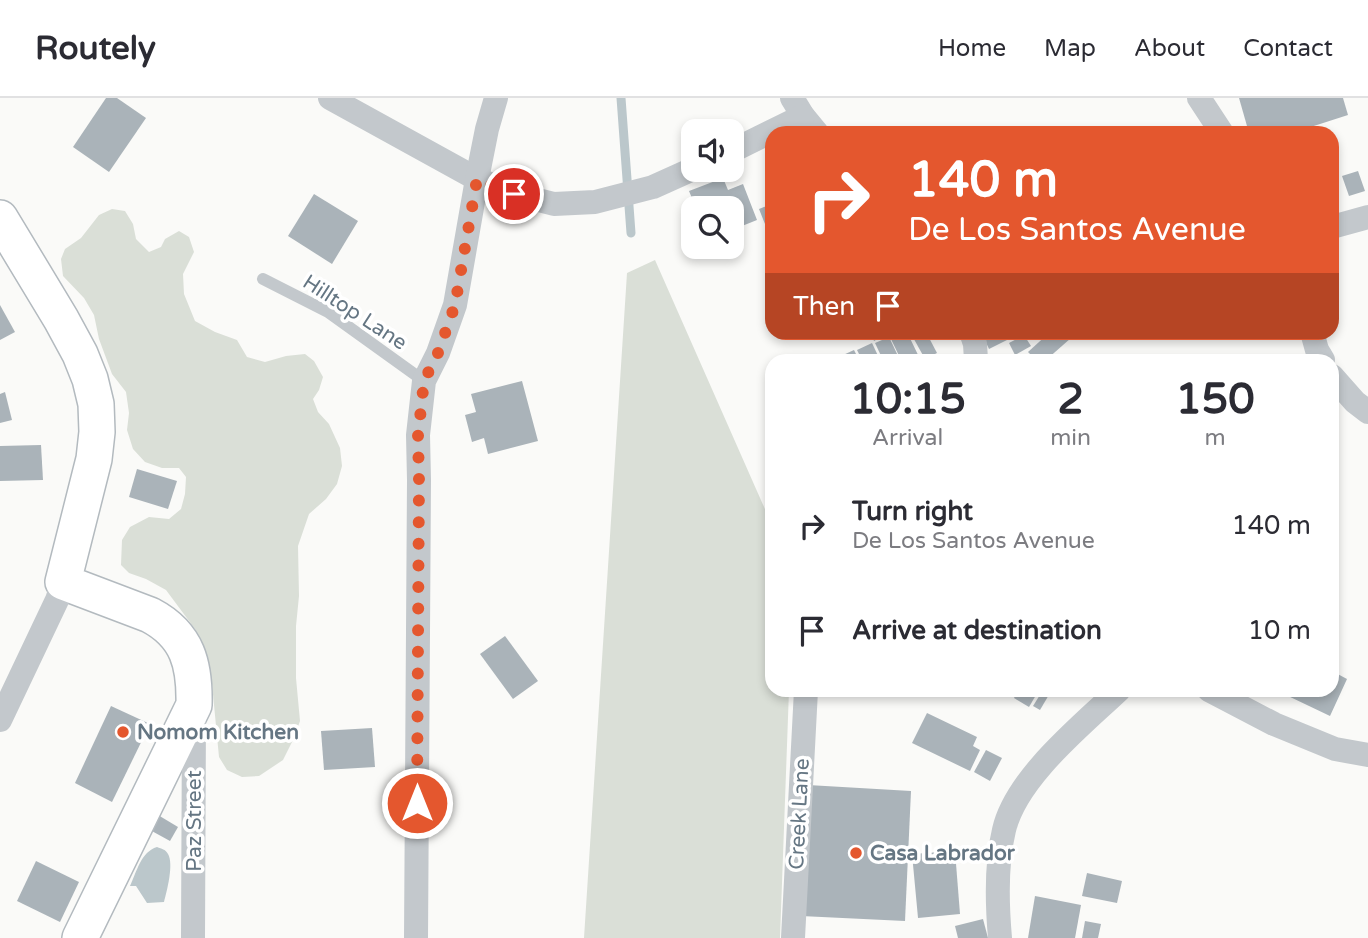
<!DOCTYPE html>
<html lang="en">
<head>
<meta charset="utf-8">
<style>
  :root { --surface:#fff; --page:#f2f2f3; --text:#2b2b33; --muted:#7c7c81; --line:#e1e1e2 }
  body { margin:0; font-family:"Varela Round",sans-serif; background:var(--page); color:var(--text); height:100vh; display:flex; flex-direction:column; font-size:26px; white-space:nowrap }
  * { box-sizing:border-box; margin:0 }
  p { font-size:23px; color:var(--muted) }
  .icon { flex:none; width:38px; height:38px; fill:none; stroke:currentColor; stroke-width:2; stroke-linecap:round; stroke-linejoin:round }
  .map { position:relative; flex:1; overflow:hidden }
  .sheet { position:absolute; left:765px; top:256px; width:574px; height:343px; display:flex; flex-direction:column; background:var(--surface); border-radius:21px; box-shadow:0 4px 10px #0003 }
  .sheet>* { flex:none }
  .top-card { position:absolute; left:765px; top:28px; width:574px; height:214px; border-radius:21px; box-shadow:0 4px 10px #0003; background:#e4572e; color:#fff; overflow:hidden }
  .tools { position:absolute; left:681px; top:21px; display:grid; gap:14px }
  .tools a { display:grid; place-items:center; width:63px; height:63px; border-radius:14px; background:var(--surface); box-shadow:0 4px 10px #0003; font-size:35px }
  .pin { position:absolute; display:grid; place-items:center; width:60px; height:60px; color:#fff; margin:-30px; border:4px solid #fff; border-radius:50%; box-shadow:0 2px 7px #0007 }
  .me { position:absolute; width:77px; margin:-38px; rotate:0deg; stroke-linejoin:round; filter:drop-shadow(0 0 5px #0008) }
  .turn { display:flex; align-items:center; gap:24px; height:147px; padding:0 28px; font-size:32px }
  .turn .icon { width:91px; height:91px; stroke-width:2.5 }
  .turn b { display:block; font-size:49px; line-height:60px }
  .then { display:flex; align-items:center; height:66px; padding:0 28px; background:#0003; gap:14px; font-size:26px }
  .eta { display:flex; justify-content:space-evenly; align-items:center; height:119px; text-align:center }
  .eta b { font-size:42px; font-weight:800; line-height:49px }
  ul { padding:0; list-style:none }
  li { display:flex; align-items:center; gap:21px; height:105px; padding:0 28px }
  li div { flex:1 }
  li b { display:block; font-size:26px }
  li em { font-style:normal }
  header { display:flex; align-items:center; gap:42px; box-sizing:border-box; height:98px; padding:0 35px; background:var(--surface); border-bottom:2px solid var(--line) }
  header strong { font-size:33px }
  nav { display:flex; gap:38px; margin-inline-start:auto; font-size:24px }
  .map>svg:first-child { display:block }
  .green { fill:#dadfd7 }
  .water { fill:#bbc7cb }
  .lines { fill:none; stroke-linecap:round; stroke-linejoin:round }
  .stream { stroke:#bbc7cb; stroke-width:9 }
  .building { fill:#aab3b9 }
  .secondary-casing { stroke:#b3babf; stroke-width:38 }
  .lane { stroke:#c3c8cc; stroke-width:12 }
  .street { stroke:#c3c8cc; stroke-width:24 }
  .secondary { stroke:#fff; stroke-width:35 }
  .route { stroke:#e4572e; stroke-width:12; stroke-dasharray:0 21.6 }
  .poi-dot { fill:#e4572e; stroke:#fff; stroke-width:2.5 }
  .labels { text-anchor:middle; stroke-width:7; stroke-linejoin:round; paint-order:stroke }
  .street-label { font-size:21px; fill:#657683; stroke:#fff }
  .poi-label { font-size:21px; font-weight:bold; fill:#657683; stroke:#fff; text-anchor:start }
</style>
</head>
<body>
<header>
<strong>Routely</strong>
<nav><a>Home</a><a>Map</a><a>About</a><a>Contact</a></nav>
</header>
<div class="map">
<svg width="1368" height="840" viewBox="0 0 1368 840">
  <rect width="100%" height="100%" fill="#fafaf8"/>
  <g class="green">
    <polygon points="112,111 125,113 133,126 136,141 149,154 161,149 165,141 179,133 189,139 194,154 183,176 184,196 195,223 215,234 237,242 247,259 265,264 286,258 305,256 314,263 323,279 319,292 313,301 318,314 329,326 340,350 342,368 337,386 326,401 309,416 298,448 299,498 296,528 296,580 300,623 294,640 283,662 259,678 242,679 227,672 219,659 212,586 207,557 195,531 166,492 146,481 129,475 121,467 122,442 130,429 149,419 169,421 181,411 185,396 186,379 179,370 162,370 145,364 133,351 127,332 129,315 126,294 112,276 99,241 94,217 84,200 63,178 61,161 65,151 81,140 99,117"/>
    <polygon points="655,162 772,427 772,592 789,592 780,840 584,840 627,175"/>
  </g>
  <path class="water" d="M157,749C162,751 165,751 168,756C174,766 167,793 164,804L147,805L136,788H130C137,773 141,754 157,749Z"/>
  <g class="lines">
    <polyline class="stream" points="621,0 631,135"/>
  </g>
  <g class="building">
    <polygon points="106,0 117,0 146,20 109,74 73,49"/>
    <polygon points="1239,0 1343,0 1348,17 1292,35 1249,35"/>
    <polygon points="1358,73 1365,93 1349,98 1342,78"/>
    <polygon points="723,80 728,92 743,86 757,122 732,132 732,110 696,110 689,93"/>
    <polygon points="314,96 358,123 332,166 288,138"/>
    <polygon points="772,106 772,124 765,126 759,111"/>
    <polygon points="0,207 15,234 0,242"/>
    <polygon points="870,234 891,234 874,243"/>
    <polygon points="892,234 907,234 920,261 917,262 901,262 891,241 894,239"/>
    <polygon points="910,234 926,234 937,255 925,261"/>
    <polygon points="990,234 1008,234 1011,240 989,251 983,238"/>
    <polygon points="1050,234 1066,234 1071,240 1046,262 1036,262 1028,254"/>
    <polygon points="1024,237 1031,248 1015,257 1009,245"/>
    <polygon points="889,239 900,262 883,262 875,245"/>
    <polygon points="872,245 880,262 862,262 857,252"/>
    <polygon points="854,252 859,262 844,262 841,258"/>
    <polygon points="838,256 841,262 824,262"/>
    <polygon points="522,283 538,343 488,356 484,340 472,344 465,317 476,314 471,296"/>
    <polygon points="5,294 12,322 0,325 0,296"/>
    <polygon points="41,347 43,382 0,383 0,348"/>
    <polygon points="137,371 177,383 168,411 129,399"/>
    <polygon points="505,538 538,583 513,601 480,556"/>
    <polygon points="1332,573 1347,581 1330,618 1286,597 1289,592 1332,592"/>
    <polygon points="1018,592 1039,592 1029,609 1014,600"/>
    <polygon points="1043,592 1050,595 1040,612 1033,608"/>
    <polygon points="111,608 150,626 112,704 75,685"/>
    <polygon points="927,615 977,639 973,648 980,652 970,673 912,645"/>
    <polygon points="372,630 375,669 324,672 321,633"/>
    <polygon points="986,652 1002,660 990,683 974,674"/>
    <polygon points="808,687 911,693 905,823 801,818"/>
    <polygon points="158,717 178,729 170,743 150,732"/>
    <polygon points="955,753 960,816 918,820 912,756"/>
    <polygon points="36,763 79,784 60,824 17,803"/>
    <polygon points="1087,775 1122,783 1117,805 1082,798"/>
    <polygon points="1035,798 1081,807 1075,840 1028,840"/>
    <polygon points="983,821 988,840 958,840 955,828"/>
    <polygon points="1085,823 1101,826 1098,840 1082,840"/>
  </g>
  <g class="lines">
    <defs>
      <path id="secondary" d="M0,120L61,221L80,256L90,281L96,306L97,334L94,361L63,484L150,517C188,537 195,567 194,607L80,840"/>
    </defs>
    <use href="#secondary" class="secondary-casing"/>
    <polyline class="lane" points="263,181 328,214 424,283"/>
    <g class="street">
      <polyline points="330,0 477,81 515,96 554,106 595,104 653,89 693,71"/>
      <polyline points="792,0 803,18 817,35"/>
      <polyline points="1199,0 1222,35"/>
      <polyline points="732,53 803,18"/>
      <polyline points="1332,129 1368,119"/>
      <polyline points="971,234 975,246 976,262"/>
      <polyline points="1312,234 1317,252 1323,262"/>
      <polyline points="1332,278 1355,304 1368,314"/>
      <polyline points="1209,592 1274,626 1335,651 1368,657"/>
      <polyline points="0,622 57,502 63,484"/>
      <polyline points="193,840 194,613"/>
      <polyline points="416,840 419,382 418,337 424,283 438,255 455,207 477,81 487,31 496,0"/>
      <polyline points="793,840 806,592"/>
      <path d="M1000,840C997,806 996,765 1004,732C1016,680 1081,628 1119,592"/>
    </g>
    <use href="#secondary" class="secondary"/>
  </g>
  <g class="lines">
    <polyline class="route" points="417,705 419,382 418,338 424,283 438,255 455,207 477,81 514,96"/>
  </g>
  <g class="poi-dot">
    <circle cx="123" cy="634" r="7"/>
    <circle cx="856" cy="755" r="7"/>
  </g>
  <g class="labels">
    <g class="street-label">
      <text transform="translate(355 214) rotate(33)" y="7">Hilltop Lane</text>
      <text transform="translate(799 716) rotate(-87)" y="7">Creek Lane</text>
      <text transform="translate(194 723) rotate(-90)" y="7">Paz Street</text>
    </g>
    <g class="poi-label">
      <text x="137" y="641">Nomom Kitchen</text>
      <text x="870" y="762">Casa Labrador</text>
    </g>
  </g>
</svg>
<div class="tools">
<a><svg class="icon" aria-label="sound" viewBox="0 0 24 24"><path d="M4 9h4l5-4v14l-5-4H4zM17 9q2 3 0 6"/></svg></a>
<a><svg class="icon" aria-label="search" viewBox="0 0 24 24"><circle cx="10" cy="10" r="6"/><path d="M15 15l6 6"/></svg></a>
</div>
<div class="pin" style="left:514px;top:96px;background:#d93025"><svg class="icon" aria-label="arrive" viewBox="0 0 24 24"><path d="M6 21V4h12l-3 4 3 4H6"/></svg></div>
<svg class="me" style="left:417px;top:705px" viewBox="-20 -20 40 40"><circle r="17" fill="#e4572e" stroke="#fff" stroke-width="3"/><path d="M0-11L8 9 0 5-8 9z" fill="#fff"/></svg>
<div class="top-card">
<div class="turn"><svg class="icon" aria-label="right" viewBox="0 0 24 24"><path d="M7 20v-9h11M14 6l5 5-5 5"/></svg><div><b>140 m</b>De Los Santos Avenue</div></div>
<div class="then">Then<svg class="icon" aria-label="arrive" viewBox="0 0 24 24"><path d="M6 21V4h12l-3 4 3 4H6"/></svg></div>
</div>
<section class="sheet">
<div class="eta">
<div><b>10:15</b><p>Arrival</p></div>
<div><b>2</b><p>min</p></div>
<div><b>150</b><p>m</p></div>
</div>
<ul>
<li><svg class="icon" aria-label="right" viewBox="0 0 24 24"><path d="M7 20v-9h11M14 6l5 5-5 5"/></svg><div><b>Turn right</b><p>De Los Santos Avenue</p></div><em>140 m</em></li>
<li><svg class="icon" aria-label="arrive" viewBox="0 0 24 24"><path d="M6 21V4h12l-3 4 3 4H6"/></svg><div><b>Arrive at destination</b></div><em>10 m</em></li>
</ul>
</section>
</div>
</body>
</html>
